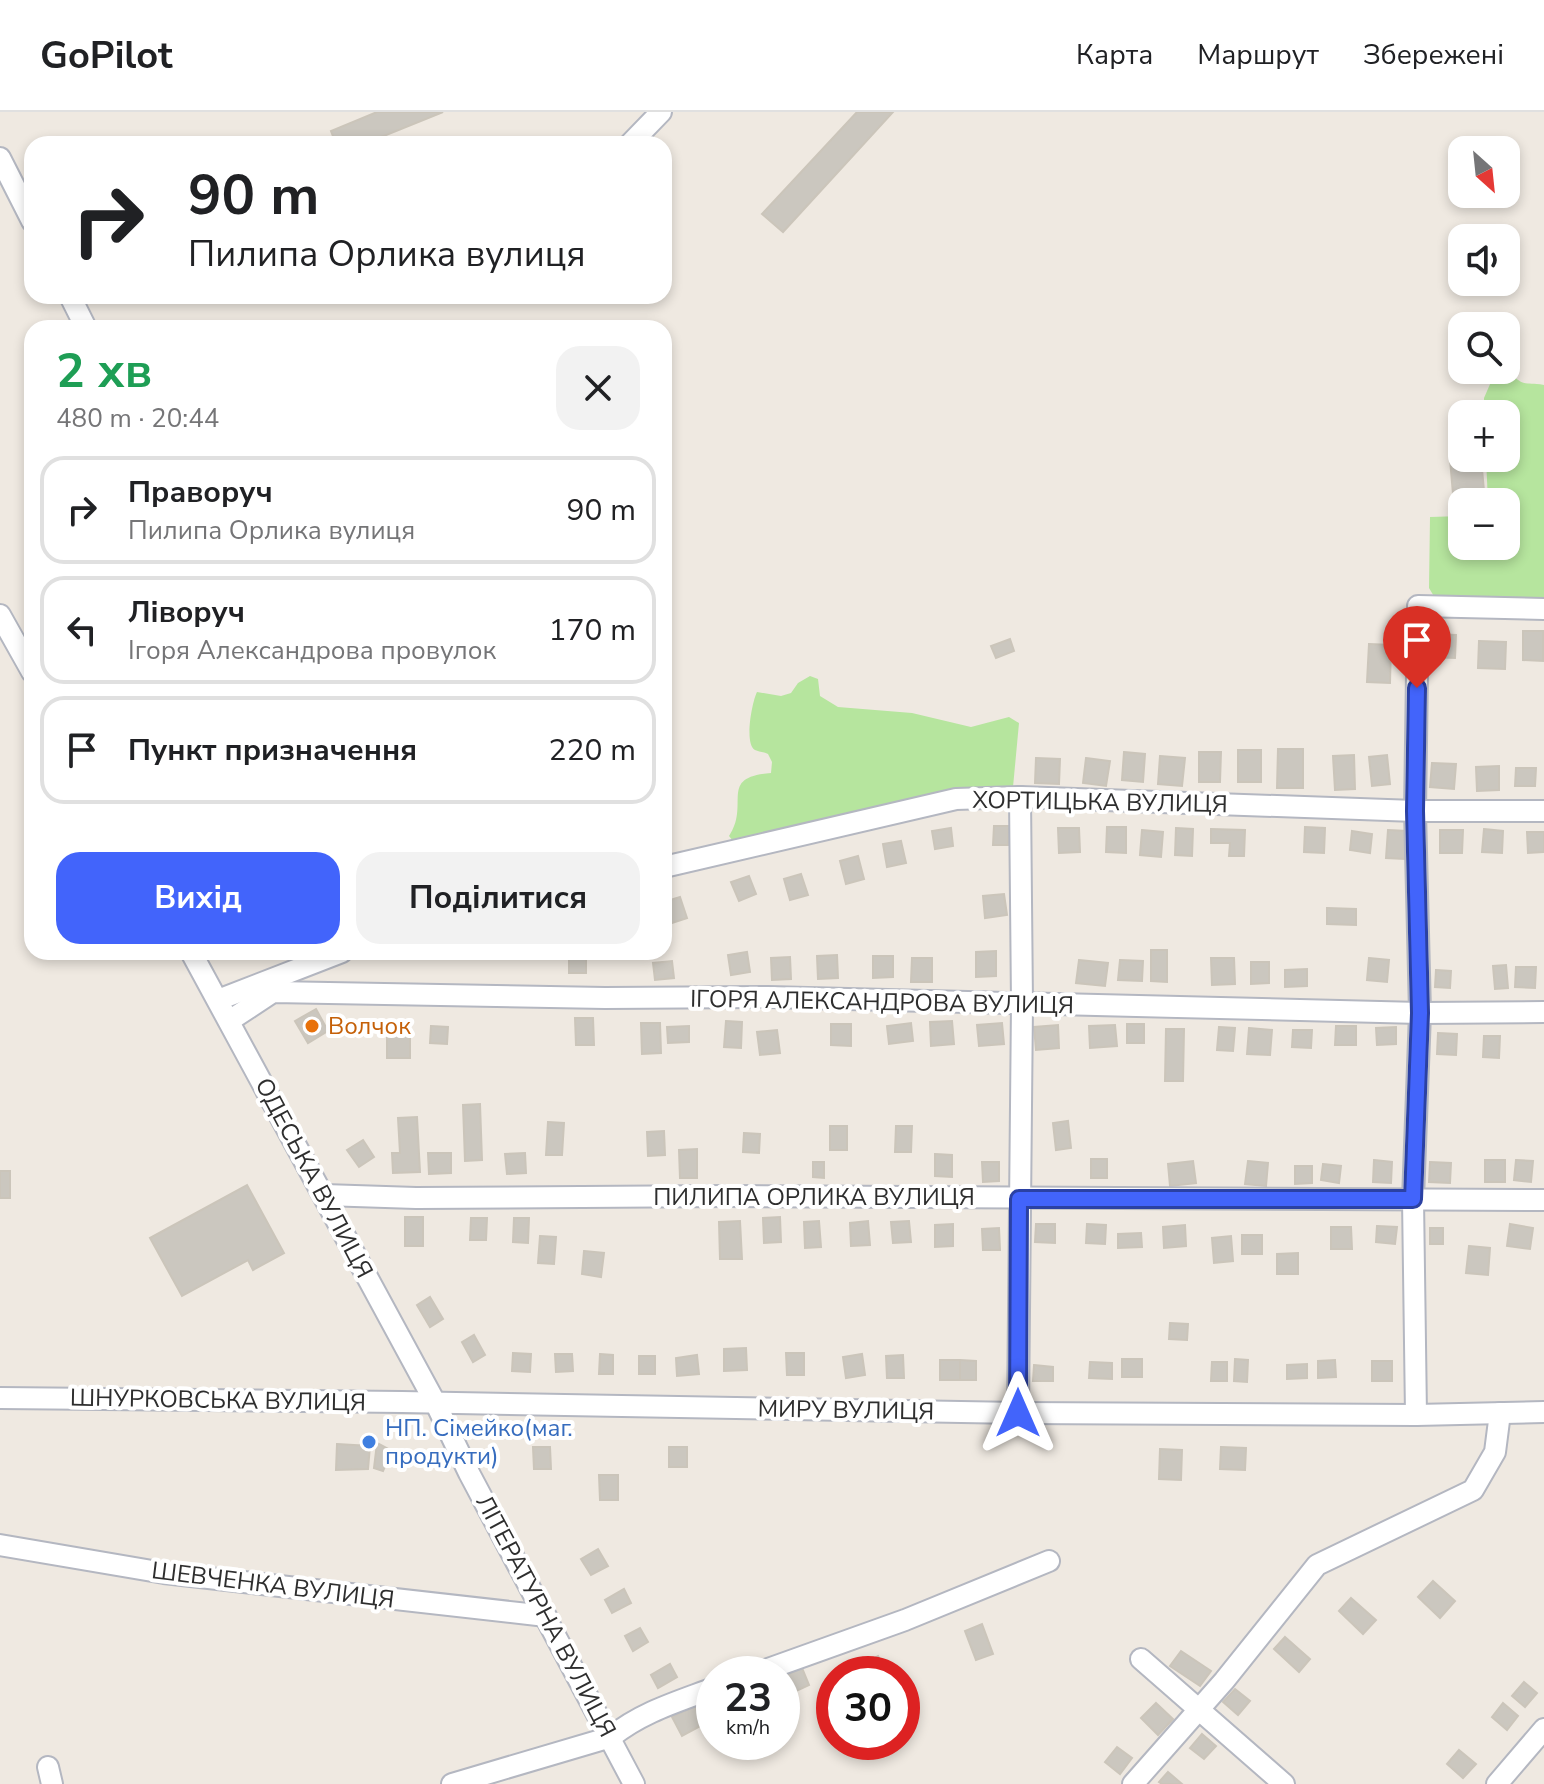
<!DOCTYPE html>
<html lang="uk">
<head>
<meta charset="utf-8">
<style>
  :root { --surface:#fff; --page:#f2f2f2; --text:#202124; --muted:#757577; --line:#e0e0e0; --accent:#4264fb }
  body { margin:0; font-family:"Nunito Sans",sans-serif; background:var(--page); color:var(--text); height:100vh; display:flex; flex-direction:column; font-size:30px; white-space:nowrap }
  * { box-sizing:border-box; margin:0 }
  p { font-size:26px; color:var(--muted) }
  .icon { flex:none; width:44px; height:44px; fill:none; stroke:currentColor; stroke-width:2; stroke-linecap:round; stroke-linejoin:round }
  .map { position:relative; flex:1; overflow:hidden }
  .drawer { position:absolute; left:24px; top:208px; width:648px; height:640px; display:flex; flex-direction:column; background:var(--surface); border-radius:24px; box-shadow:0 4px 12px #0003 }
  .drawer>* { flex:none }
  .banner { position:absolute; left:24px; top:24px; width:648px; height:168px; border-radius:24px; box-shadow:0 4px 12px #0003; background:#fff; color:var(--text); overflow:hidden }
  .needle { width:52px; rotate:153deg }
  .controls { position:absolute; left:1448px; top:24px; display:grid; gap:16px }
  .controls a { display:grid; place-items:center; width:72px; height:72px; border-radius:16px; background:var(--surface); box-shadow:0 4px 12px #0003; font-size:40px }
  .speed { position:absolute; left:696px; top:1544px; display:flex; gap:16px; font-size:40px; font-weight:700; text-align:center }
  .speed>* { display:grid; place-content:center; width:104px; height:104px; border-radius:50%; background:var(--surface); box-shadow:0 4px 12px #0003; line-height:1 }
  .speed small { font-size:20px; font-weight:400 }
  .speed .limit { border:12px solid #d22; background:#fff; color:#111 }
  .pin { position:absolute; display:grid; place-items:center; width:68px; height:68px; color:#fff; margin:-82px -34px; border-radius:50% 50% 50% 0; rotate:-45deg; box-shadow:0 0 8px #0007 }
  .pin .icon { rotate:45deg }
  .me { position:absolute; width:88px; margin:-44px; rotate:0deg; stroke-linejoin:round; filter:drop-shadow(0 0 6px #0008) }
  .turn { display:flex; align-items:center; gap:28px; height:168px; padding:0 32px; font-size:36px }
  .turn .icon { width:104px; height:104px; stroke-width:2.5 }
  .turn b { display:block; font-size:56px; line-height:68px }
  .round { display:grid; place-items:center; flex:none; width:84px; height:84px; border-radius:24px; background:var(--page) }
  .head { display:flex; align-items:center; justify-content:space-between; height:136px; padding:0 32px }
  h1 { font-size:48px; font-weight:700; line-height:60px; color:#1e9e55 }
  .button { display:flex; gap:16px; margin-top:auto; padding:16px 32px }
  .button a { flex:1; height:92px; border-radius:24px; background:var(--accent); color:#fff; font-size:32px; font-weight:700; line-height:92px; text-align:center }
  .button a+a { background:var(--page); color:var(--text) }
  ul { padding:0; list-style:none }
  li { display:flex; align-items:center; gap:24px; height:108px; margin:0 16px 12px; padding:0 16px; border:4px solid var(--line); border-radius:24px }
  li div { flex:1 }
  li b { display:block; font-size:30px }
  li em { font-style:normal }
  header { display:flex; align-items:center; gap:48px; box-sizing:border-box; height:112px; padding:0 40px; background:var(--surface); border-bottom:2px solid var(--line) }
  header strong { font-size:38px }
  nav { display:flex; gap:44px; margin-inline-start:auto; font-size:28px }
  .map>svg:first-child { display:block }
  .green { fill:#b6e59e }
  .building { fill:#cbc7bf; stroke:#cbc5ba; stroke-width:2 }
  .lines { fill:none; stroke-linecap:round; stroke-linejoin:round }
  .minor-casing { stroke:#b4b7c1; stroke-width:24 }
  .minor { stroke:#fff; stroke-width:20 }
  .route-casing { stroke:#2b41a3; stroke-width:20 }
  .route { stroke:#4264fb; stroke-width:14 }
  .food-dot { fill:#e8710a; stroke:#fff; stroke-width:3 }
  .shop-dot { fill:#3f7fe0; stroke:#fff; stroke-width:3 }
  .labels { text-anchor:middle; stroke-width:8; stroke-linejoin:round; paint-order:stroke }
  .street-label { font-size:24px; fill:#2e2e2e; stroke:#fff }
  .food-label { font-size:24px; fill:#c56008; stroke:#fff; text-anchor:start }
  .shop-label { font-size:24px; fill:#366cbe; stroke:#fff; text-anchor:start }
</style>
</head>
<body>
<header>
<strong>GoPilot</strong>
<nav><a>Карта</a><a>Маршрут</a><a>Збережені</a></nav>
</header>
<div class="map">
<svg width="1544" height="1672" viewBox="0 0 1544 1672">
  <rect width="100%" height="100%" fill="#efe9e1"/>
  <g class="green">
    <path d="M1508,259C1526,277 1524,269 1544,273V487L1435,486L1429,476L1430,405L1462,404V434H1506V390H1488L1486,346H1506V302H1484V286L1494,263Z"/>
    <path d="M810,564L818,567L820,584L838,595L912,601L971,615L1009,605L1019,611L1013,675L1006,681L734,730L729,724C751,692 717,665 771,661L772,650L768,642C764,640 759,640 755,638C744,632 752,590 757,580L781,584L791,581L798,571Z"/>
  </g>
  <g class="building">
    <polygon points="377,0 443,0 364,32 336,32 331,19"/>
    <polygon points="857,0 893,0 783,120 762,102"/>
    <polygon points="1481,346 1484,379 1453,382 1450,347"/>
    <polygon points="1523,519 1543,519 1543,549 1523,548"/>
    <polygon points="1429,522 1456,523 1455,546 1428,545"/>
    <polygon points="1010,527 1014,539 996,546 991,534"/>
    <polygon points="1479,529 1506,530 1505,557 1478,556"/>
    <polygon points="1369,532 1391,533 1390,571 1367,570"/>
    <polygon points="1278,637 1303,637 1303,676 1277,676"/>
    <rect x="1238" y="638" width="23" height="32"/>
    <polygon points="1124,640 1145,642 1143,670 1122,668"/>
    <polygon points="1199,640 1221,640 1220,670 1199,670"/>
    <polygon points="1354,643 1355,677 1335,678 1333,644"/>
    <polygon points="1387,643 1390,672 1372,674 1369,645"/>
    <polygon points="1160,644 1185,646 1182,674 1158,672"/>
    <polygon points="1036,646 1060,647 1059,672 1035,671"/>
    <polygon points="1086,646 1110,649 1106,674 1083,671"/>
    <polygon points="1432,651 1456,652 1454,677 1430,675"/>
    <polygon points="1499,654 1499,678 1477,679 1476,655"/>
    <polygon points="1516,656 1536,656 1535,674 1515,674"/>
    <polygon points="994,714 1009,714 1008,733 993,733"/>
    <polygon points="1107,715 1126,715 1126,741 1106,740"/>
    <polygon points="1305,715 1325,716 1324,741 1304,740"/>
    <polygon points="951,716 953,734 935,737 932,719"/>
    <polygon points="1058,716 1079,716 1080,740 1059,741"/>
    <polygon points="1176,716 1193,717 1192,744 1175,743"/>
    <polygon points="1211,717 1245,718 1244,744 1229,744 1230,731 1211,731"/>
    <polygon points="1484,717 1503,719 1502,741 1482,740"/>
    <polygon points="1142,718 1163,720 1161,745 1140,743"/>
    <polygon points="1388,718 1407,719 1405,747 1386,746"/>
    <polygon points="1440,718 1463,718 1462,741 1440,741"/>
    <polygon points="1352,719 1372,722 1370,741 1350,738"/>
    <polygon points="1527,720 1544,720 1544,740 1528,741"/>
    <polygon points="901,729 906,751 887,755 883,732"/>
    <polygon points="858,744 864,767 846,772 840,749"/>
    <polygon points="801,762 808,783 790,788 784,767"/>
    <polygon points="749,764 756,782 739,789 731,770"/>
    <polygon points="1004,782 1007,803 985,806 983,784"/>
    <polygon points="680,785 687,806 669,812 664,790"/>
    <polygon points="1327,796 1356,797 1356,813 1327,812"/>
    <polygon points="1151,838 1167,838 1167,870 1151,869"/>
    <polygon points="996,839 996,864 976,865 976,840"/>
    <rect x="532" y="840" width="25" height="6"/>
    <polygon points="747,840 750,860 731,863 728,843"/>
    <rect x="569" y="841" width="17" height="20"/>
    <polygon points="837,843 838,866 818,867 817,844"/>
    <polygon points="873,844 893,844 893,865 873,866"/>
    <polygon points="790,845 791,867 772,868 771,846"/>
    <polygon points="912,846 932,846 932,870 911,870"/>
    <polygon points="1211,846 1234,846 1235,872 1212,873"/>
    <polygon points="1369,846 1389,848 1387,870 1367,868"/>
    <polygon points="1079,848 1108,851 1105,874 1076,871"/>
    <polygon points="1120,848 1143,849 1142,869 1118,868"/>
    <polygon points="672,849 674,866 655,868 653,851"/>
    <polygon points="1251,850 1269,850 1269,871 1251,872"/>
    <polygon points="1506,853 1508,876 1495,877 1493,854"/>
    <polygon points="1516,855 1536,855 1535,876 1515,875"/>
    <polygon points="1307,857 1307,874 1285,875 1285,858"/>
    <polygon points="1436,858 1451,859 1450,876 1435,875"/>
    <polygon points="316,897 328,919 308,931 295,909"/>
    <polygon points="575,906 593,906 594,933 576,933"/>
    <polygon points="726,909 742,910 741,936 724,935"/>
    <polygon points="952,909 954,932 931,934 930,910"/>
    <polygon points="641,911 660,911 661,941 642,942"/>
    <polygon points="911,911 913,929 889,932 887,914"/>
    <polygon points="1002,911 1004,932 979,934 977,913"/>
    <rect x="387" y="912" width="23" height="34"/>
    <polygon points="831,912 851,912 851,934 831,933"/>
    <rect x="1127" y="912" width="17" height="19"/>
    <polygon points="1058,913 1059,936 1036,938 1034,915"/>
    <polygon points="1115,913 1117,934 1090,936 1089,914"/>
    <polygon points="431,914 448,915 447,932 430,931"/>
    <polygon points="689,914 689,930 668,931 667,915"/>
    <polygon points="1336,914 1356,914 1356,933 1335,933"/>
    <polygon points="1219,915 1235,916 1233,939 1217,938"/>
    <polygon points="1396,915 1396,932 1377,933 1376,916"/>
    <polygon points="1249,916 1272,918 1270,943 1247,942"/>
    <polygon points="1166,917 1184,917 1183,969 1165,969"/>
    <polygon points="777,918 780,941 760,943 757,920"/>
    <polygon points="1293,918 1312,918 1311,936 1292,935"/>
    <polygon points="1438,921 1457,922 1456,943 1437,942"/>
    <polygon points="1484,924 1500,924 1499,946 1483,945"/>
    <polygon points="480,992 482,1048 465,1049 463,993"/>
    <polygon points="417,1005 420,1060 393,1061 392,1041 400,1041 398,1006"/>
    <polygon points="1068,1009 1071,1036 1056,1038 1053,1011"/>
    <polygon points="548,1010 564,1011 562,1043 546,1043"/>
    <rect x="830" y="1014" width="17" height="24"/>
    <polygon points="896,1014 912,1014 911,1040 895,1040"/>
    <polygon points="664,1019 665,1043 648,1044 647,1020"/>
    <polygon points="744,1021 760,1022 759,1041 743,1040"/>
    <polygon points="363,1028 374,1045 359,1055 347,1038"/>
    <polygon points="697,1037 697,1066 680,1066 679,1038"/>
    <polygon points="428,1041 451,1041 451,1061 429,1062"/>
    <polygon points="525,1041 526,1061 507,1062 505,1042"/>
    <polygon points="935,1042 952,1043 952,1065 935,1064"/>
    <rect x="1091" y="1047" width="16" height="19"/>
    <polygon points="1374,1048 1392,1050 1391,1071 1373,1070"/>
    <rect x="1485" y="1048" width="20" height="22"/>
    <polygon points="1516,1048 1533,1049 1531,1070 1514,1068"/>
    <polygon points="1193,1049 1196,1071 1170,1074 1168,1052"/>
    <polygon points="1248,1049 1268,1051 1266,1074 1245,1072"/>
    <polygon points="813,1050 824,1050 824,1066 813,1065"/>
    <polygon points="982,1050 999,1050 999,1069 983,1070"/>
    <polygon points="1430,1050 1451,1051 1450,1071 1429,1070"/>
    <polygon points="1323,1052 1341,1054 1339,1071 1321,1068"/>
    <polygon points="1295,1054 1312,1054 1312,1071 1295,1072"/>
    <rect x="0" y="1059" width="10" height="27"/>
    <polygon points="247,1073 284,1141 253,1158 248,1148 182,1184 150,1126"/>
    <rect x="405" y="1105" width="18" height="29"/>
    <polygon points="780,1105 781,1130 764,1131 763,1106"/>
    <polygon points="471,1106 487,1106 486,1128 470,1128"/>
    <polygon points="514,1106 529,1106 528,1131 513,1130"/>
    <polygon points="740,1109 742,1147 720,1147 719,1110"/>
    <polygon points="819,1109 821,1135 805,1136 804,1110"/>
    <polygon points="868,1109 870,1133 851,1134 850,1111"/>
    <polygon points="909,1109 911,1130 893,1131 891,1110"/>
    <polygon points="953,1112 953,1134 935,1135 935,1113"/>
    <polygon points="1036,1112 1055,1112 1055,1131 1035,1130"/>
    <polygon points="1087,1112 1106,1113 1105,1132 1086,1131"/>
    <polygon points="1510,1112 1533,1116 1530,1137 1507,1134"/>
    <polygon points="1185,1113 1186,1134 1164,1136 1163,1115"/>
    <polygon points="1377,1114 1397,1115 1395,1132 1376,1130"/>
    <polygon points="1331,1115 1351,1115 1352,1137 1331,1137"/>
    <polygon points="999,1116 1000,1138 983,1138 982,1117"/>
    <rect x="1430" y="1116" width="13" height="16"/>
    <polygon points="1141,1121 1142,1135 1118,1136 1118,1122"/>
    <rect x="1242" y="1123" width="20" height="19"/>
    <polygon points="540,1124 556,1125 554,1152 538,1151"/>
    <polygon points="1231,1124 1233,1149 1214,1151 1212,1126"/>
    <polygon points="1469,1134 1490,1136 1488,1163 1466,1161"/>
    <polygon points="584,1139 604,1141 601,1165 582,1162"/>
    <polygon points="1298,1141 1298,1162 1277,1162 1277,1142"/>
    <polygon points="430,1185 443,1207 430,1215 417,1193"/>
    <polygon points="1170,1211 1188,1212 1187,1228 1169,1227"/>
    <polygon points="474,1223 485,1243 473,1250 462,1230"/>
    <polygon points="746,1236 747,1258 724,1259 724,1237"/>
    <polygon points="513,1241 531,1242 530,1260 512,1259"/>
    <polygon points="786,1241 804,1241 804,1263 787,1263"/>
    <polygon points="555,1242 572,1242 573,1259 556,1260"/>
    <polygon points="600,1242 613,1243 613,1262 599,1262"/>
    <polygon points="862,1242 865,1263 846,1266 843,1245"/>
    <polygon points="697,1243 699,1262 677,1264 676,1246"/>
    <polygon points="903,1243 904,1266 887,1266 886,1244"/>
    <rect x="639" y="1244" width="16" height="18"/>
    <rect x="1122" y="1247" width="20" height="18"/>
    <polygon points="1235,1247 1248,1248 1247,1270 1234,1269"/>
    <rect x="940" y="1248" width="20" height="20"/>
    <polygon points="960,1248 976,1249 976,1268 960,1268"/>
    <polygon points="1335,1248 1336,1265 1318,1266 1318,1249"/>
    <rect x="1372" y="1249" width="20" height="20"/>
    <polygon points="1090,1250 1112,1251 1112,1267 1089,1266"/>
    <polygon points="1212,1250 1227,1250 1227,1269 1211,1269"/>
    <polygon points="1307,1252 1307,1266 1287,1267 1287,1253"/>
    <polygon points="1034,1253 1053,1255 1053,1269 1033,1269"/>
    <polygon points="377,1331 392,1339 383,1359 374,1356"/>
    <polygon points="337,1332 370,1334 368,1357 336,1358"/>
    <polygon points="533,1335 550,1335 551,1357 534,1357"/>
    <rect x="669" y="1335" width="18" height="20"/>
    <polygon points="1221,1335 1246,1336 1245,1358 1220,1357"/>
    <polygon points="1160,1337 1182,1338 1181,1368 1159,1367"/>
    <polygon points="599,1363 618,1363 618,1388 600,1388"/>
    <polygon points="598,1437 608,1454 591,1463 581,1447"/>
    <polygon points="1433,1469 1455,1489 1440,1506 1418,1485"/>
    <polygon points="624,1477 631,1491 612,1501 605,1488"/>
    <polygon points="1351,1486 1376,1508 1363,1522 1339,1499"/>
    <polygon points="982,1512 993,1542 976,1548 965,1519"/>
    <polygon points="640,1516 648,1530 633,1539 625,1524"/>
    <polygon points="1285,1525 1310,1547 1299,1560 1274,1537"/>
    <polygon points="1181,1539 1211,1559 1200,1574 1170,1554"/>
    <polygon points="878,1544 887,1562 870,1562 865,1551"/>
    <polygon points="670,1552 677,1565 658,1576 651,1563"/>
    <polygon points="802,1556 809,1573 792,1581 784,1564"/>
    <polygon points="1524,1570 1537,1581 1525,1595 1512,1584"/>
    <polygon points="1235,1577 1250,1589 1238,1603 1223,1590"/>
    <polygon points="1156,1591 1173,1607 1158,1623 1141,1606"/>
    <polygon points="1503,1591 1518,1604 1507,1618 1492,1605"/>
    <polygon points="695,1594 704,1612 682,1624 672,1605"/>
    <polygon points="1202,1622 1216,1634 1204,1647 1190,1636"/>
    <polygon points="1117,1635 1132,1646 1120,1662 1105,1650"/>
    <polygon points="1459,1638 1476,1652 1463,1666 1447,1652"/>
    <polygon points="1168,1660 1182,1672 1162,1672 1159,1670"/>
  </g>
  <g class="lines">
    <defs>
      <g id="minor">
        <polyline points="630,32 661,0"/>
        <polyline points="0,46 32,109"/>
        <polyline points="70,184 86,216"/>
        <polyline points="0,503 32,560"/>
        <polyline points="664,755 956,687 1020,685 1415,699 1544,699"/>
        <polyline points="191,840 436,1292 469,1361 634,1672"/>
        <polyline points="218,888 342,840"/>
        <polyline points="229,909 273,880 605,886 768,885 1420,901 1544,900"/>
        <polyline points="324,1083 416,1086 729,1084 1544,1088"/>
        <polyline points="0,1286 402,1290 1018,1301 1416,1303 1544,1300"/>
        <polyline points="1018,1301 1022,892 1020,685"/>
        <polyline points="1416,1303 1413,1087 1420,901 1415,699 1418,494 1544,497"/>
        <polyline points="0,1433 164,1461 546,1504"/>
        <polyline points="1141,1547 1284,1672"/>
        <polyline points="754,1562 905,1508 1049,1449"/>
        <polyline points="48,1655 52,1672"/>
        <path d="M452,1672L611,1625C642,1600 677,1590 714,1576"/>
        <polyline points="1133,1672 1224,1569 1317,1453 1473,1378 1495,1340 1500,1301"/>
        <polyline points="1497,1672 1544,1617"/>
      </g>
    </defs>
    <use href="#minor" class="minor-casing"/>
    <use href="#minor" class="minor"/>
  </g>
  <g class="lines">
    <defs>
      <polyline id="route" points="1018,1301 1019,1087 1413,1087 1420,901 1415,699 1417,576"/>
    </defs>
    <use href="#route" class="route-casing"/>
    <use href="#route" class="route"/>
  </g>
  <circle class="food-dot" cx="312" cy="914" r="8"/>
  <circle class="shop-dot" cx="369" cy="1330" r="8"/>
  <g class="labels">
    <g class="street-label">
      <text transform="translate(1100 690) rotate(1)" y="8">ХОРТИЦЬКА ВУЛИЦЯ</text>
      <text transform="translate(882 890) rotate(1)" y="8">ІГОРЯ АЛЕКСАНДРОВА ВУЛИЦЯ</text>
      <text transform="translate(314 1066) rotate(62)" y="8">ОДЕСЬКА ВУЛИЦЯ</text>
      <text x="814" y="1093">ПИЛИПА ОРЛИКА ВУЛИЦЯ</text>
      <text transform="translate(218 1288) rotate(1)" y="8">ШНУРКОВСЬКА ВУЛИЦЯ</text>
      <text transform="translate(846 1298) rotate(1)" y="8">МИРУ ВУЛИЦЯ</text>
      <text transform="translate(273 1473) rotate(7)" y="8">ШЕВЧЕНКА ВУЛИЦЯ</text>
      <text transform="translate(546 1504) rotate(62)" y="8">ЛІТЕРАТУРНА ВУЛИЦЯ</text>
    </g>
    <g class="food-label">
      <text x="328" y="922">Волчок</text>
    </g>
    <g class="shop-label">
      <text x="385" y="1324">НП. Сімейко(маг.<tspan x="385" dy="28">продукти)</tspan></text>
    </g>
  </g>
</svg>
<div class="controls">
<a><svg class="needle" viewBox="-14 -14 28 28"><path d="M0-13l5 13h-10z" fill="#e53935"/><path d="M0 13l5-13h-10z" fill="#757577"/></svg></a>
<a><svg class="icon" aria-label="sound" viewBox="0 0 24 24"><path d="M4 9h4l5-4v14l-5-4H4zM17 9q2 3 0 6"/></svg></a>
<a><svg class="icon" aria-label="search" viewBox="0 0 24 24"><circle cx="10" cy="10" r="6"/><path d="M15 15l6 6"/></svg></a>
<a>+</a>
<a>−</a>
</div>
<div class="speed"><div>23<small>km/h</small></div><div class="limit">30</div></div>
<div class="pin" style="left:1417px;top:576px;background:#d93025"><svg class="icon" aria-label="arrive" viewBox="0 0 24 24"><path d="M6 21V4h12l-3 4 3 4H6"/></svg></div>
<svg class="me" style="left:1018px;top:1301px" viewBox="-20 -20 40 40"><path d="M0-17L14 15 0 8-14 15z" fill="#4264fb" stroke="#fff" stroke-width="4"/></svg>
<div class="banner">
<div class="turn"><svg class="icon" aria-label="right" viewBox="0 0 24 24"><path d="M7 20v-9h11M14 6l5 5-5 5"/></svg><div><b>90 m</b>Пилипа Орлика вулиця</div></div>
</div>
<section class="drawer">
<div class="head"><div><h1>2 хв</h1><p>480 m · 20:44</p></div><a class="round"><svg class="icon" aria-label="close" viewBox="0 0 24 24"><path d="M6 6l12 12M18 6L6 18"/></svg></a></div>
<ul>
<li><svg class="icon" aria-label="right" viewBox="0 0 24 24"><path d="M7 20v-9h11M14 6l5 5-5 5"/></svg><div><b>Праворуч</b><p>Пилипа Орлика вулиця</p></div><em>90 m</em></li>
<li><svg class="icon" aria-label="left" viewBox="0 0 24 24"><path d="M17 20v-9H6M10 6l-5 5 5 5"/></svg><div><b>Ліворуч</b><p>Ігоря Александрова провулок</p></div><em>170 m</em></li>
<li><svg class="icon" aria-label="arrive" viewBox="0 0 24 24"><path d="M6 21V4h12l-3 4 3 4H6"/></svg><div><b>Пункт призначення</b></div><em>220 m</em></li>
</ul>
<div class="button"><a>Вихід</a><a>Поділитися</a></div>
</section>
</div>
</body>
</html>
